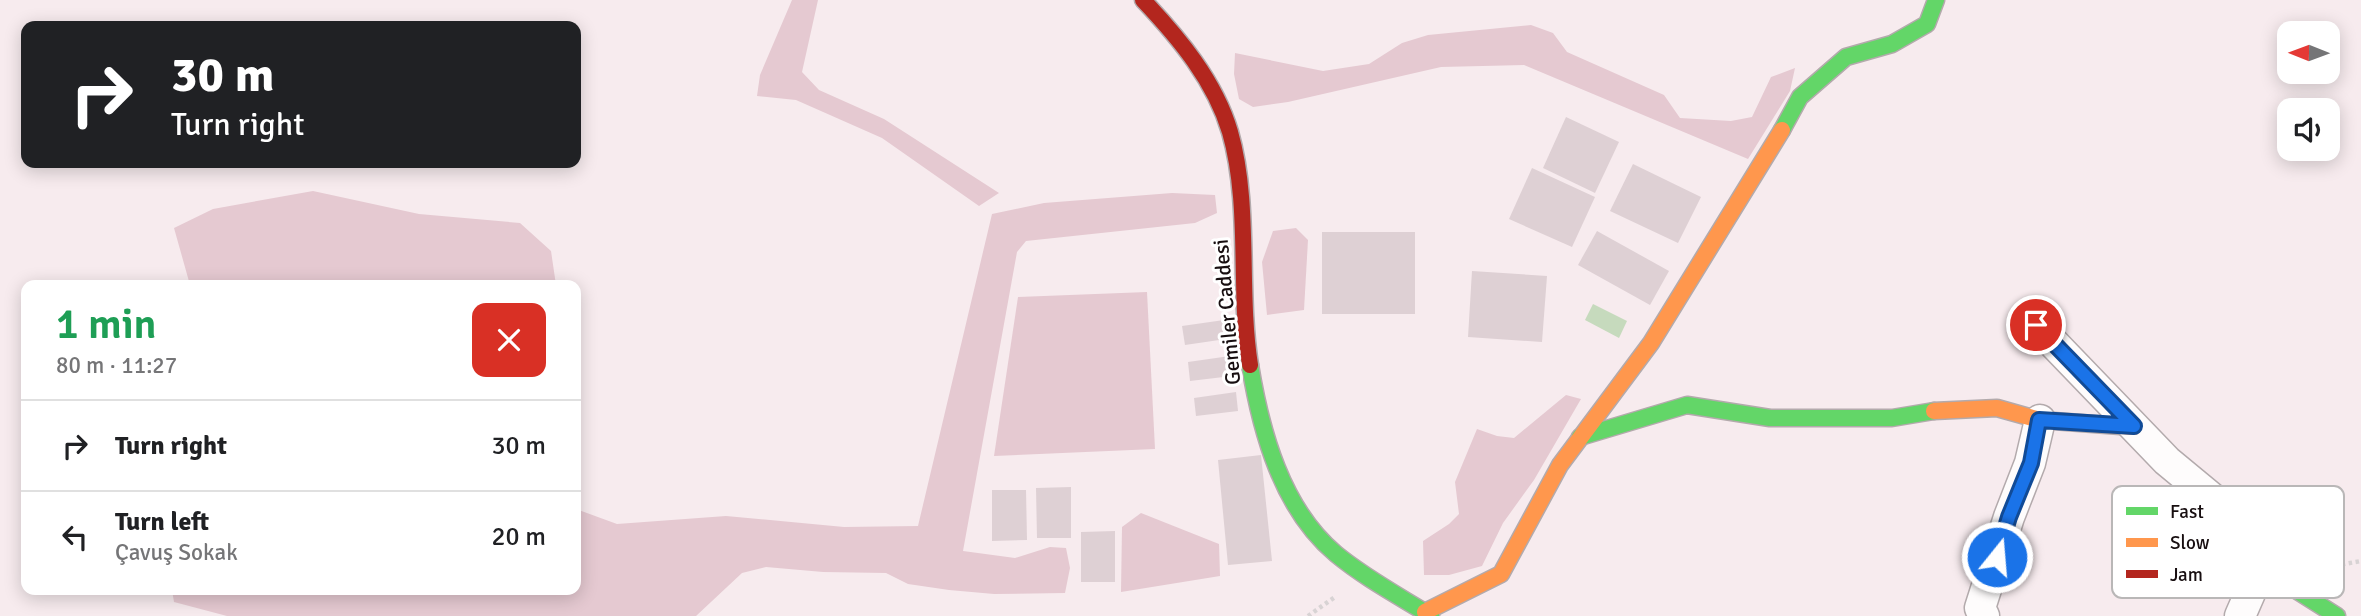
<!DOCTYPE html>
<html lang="en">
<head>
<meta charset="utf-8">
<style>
  :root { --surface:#fff; --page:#f2f2f2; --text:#202124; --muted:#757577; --line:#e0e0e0 }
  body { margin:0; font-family:Signika,sans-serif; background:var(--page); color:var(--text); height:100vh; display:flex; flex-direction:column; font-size:26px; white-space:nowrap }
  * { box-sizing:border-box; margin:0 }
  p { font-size:23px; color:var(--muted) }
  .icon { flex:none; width:38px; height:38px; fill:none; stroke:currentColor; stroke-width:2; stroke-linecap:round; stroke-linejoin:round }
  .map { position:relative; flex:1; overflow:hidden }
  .side { position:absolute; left:21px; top:280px; width:560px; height:315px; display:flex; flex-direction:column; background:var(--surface); border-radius:14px; box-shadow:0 4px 18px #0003 }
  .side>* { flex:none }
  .hud { position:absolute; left:21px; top:21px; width:560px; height:147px; border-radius:14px; box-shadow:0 4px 18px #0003; background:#202124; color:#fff; overflow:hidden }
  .needle { width:46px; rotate:271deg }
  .tools { position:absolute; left:2277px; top:21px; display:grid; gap:14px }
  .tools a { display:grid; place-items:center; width:63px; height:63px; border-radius:14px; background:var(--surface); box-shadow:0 4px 18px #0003; font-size:35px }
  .pin { position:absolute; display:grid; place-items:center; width:60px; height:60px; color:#fff; margin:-30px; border:4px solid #fff; border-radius:50%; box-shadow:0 2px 7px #0007 }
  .me { position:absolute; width:77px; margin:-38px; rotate:17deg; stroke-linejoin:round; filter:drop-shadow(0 0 5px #0008) }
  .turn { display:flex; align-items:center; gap:24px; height:147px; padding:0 35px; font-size:32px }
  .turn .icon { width:91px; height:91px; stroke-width:2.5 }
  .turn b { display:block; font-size:49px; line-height:60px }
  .round { display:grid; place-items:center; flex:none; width:74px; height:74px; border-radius:14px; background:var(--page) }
  .summary { display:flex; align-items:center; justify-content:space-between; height:119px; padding:0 35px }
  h1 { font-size:42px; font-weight:600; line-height:52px; color:#1e9e55 }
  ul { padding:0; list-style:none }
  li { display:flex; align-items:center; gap:21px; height:91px; padding:0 35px; border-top:2px solid var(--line) }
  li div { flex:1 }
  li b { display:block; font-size:26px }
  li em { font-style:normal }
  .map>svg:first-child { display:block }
  .green { fill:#e5c9d1 }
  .water { fill:#c6dabd }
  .building { fill:#ded0d4 }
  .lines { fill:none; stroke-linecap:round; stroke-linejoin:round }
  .street-casing { stroke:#b3aaac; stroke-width:33 }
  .fast-casing { stroke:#b3aaac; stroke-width:19 }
  .slow-casing { stroke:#b3aaac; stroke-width:19 }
  .jam-casing { stroke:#b3aaac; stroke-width:19 }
  .path { stroke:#d8d3d4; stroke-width:4.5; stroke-dasharray:3.5 3.5; stroke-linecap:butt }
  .street { stroke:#fefcfc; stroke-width:30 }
  .fast { stroke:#63d668; stroke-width:16 }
  .slow { stroke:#ff974d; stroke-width:16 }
  .jam { stroke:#b3261e; stroke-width:16 }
  .route-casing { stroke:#114b97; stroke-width:18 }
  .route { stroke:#1a73e8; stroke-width:12 }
  .labels { text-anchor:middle; stroke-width:6; stroke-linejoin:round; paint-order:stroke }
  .street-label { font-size:21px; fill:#170e10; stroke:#fff }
  .key { fill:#fff; stroke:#b9b7b7; stroke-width:2 }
  .key-label { font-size:19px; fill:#170e10 }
</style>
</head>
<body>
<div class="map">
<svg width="2361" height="616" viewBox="0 0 2361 616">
  <rect width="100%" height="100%" fill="#f7ebee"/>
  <g class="green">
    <polygon points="792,0 818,0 802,72 819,90 884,119 999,193 979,206 882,138 796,100 757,96 760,75"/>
    <polygon points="1531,25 1553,33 1567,52 1664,95 1680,118 1731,121 1752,117 1771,77 1795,68 1790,91 1748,159 1524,65 1441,67 1288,102 1253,107 1239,99 1234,74 1235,53 1323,71 1369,64 1402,43 1428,35"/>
    <polygon points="313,191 419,214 520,223 551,251 556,285 190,285 174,228 213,209"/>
    <polygon points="1172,193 1215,195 1217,213 1195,223 1026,241 1017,252 963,551 1015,558 1050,547 1066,548 1070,568 1065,593 994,594 949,590 908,584 886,573 823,572 766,567 742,573 696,616 227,616 174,602 172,590 576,590 576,509 617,524 726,516 844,527 918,526 992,214 1044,203"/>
    <polygon points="1296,228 1308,240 1304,310 1267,315 1262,262 1273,231"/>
    <polygon points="1147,292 1155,449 994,456 1018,297"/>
    <polygon points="1566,395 1581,399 1534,480 1503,523 1482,566 1449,575 1424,575 1423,541 1449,524 1459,514 1455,482 1477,429 1497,436 1514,438"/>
    <polygon points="1141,513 1219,544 1220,576 1121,592 1122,527"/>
  </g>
  <polygon class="water" points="1593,304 1627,321 1619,338 1585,320"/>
  <g class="building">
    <polygon points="1566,117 1619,142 1595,193 1543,168"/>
    <polygon points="1633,164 1701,197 1678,243 1610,211"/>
    <polygon points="1532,168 1595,197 1572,247 1509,219"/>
    <polygon points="1597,231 1669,271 1650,305 1578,265"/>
    <rect x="1322" y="232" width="93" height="82"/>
    <polygon points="1472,271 1547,276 1542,342 1468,337"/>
    <polygon points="1224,320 1226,339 1185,345 1182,326"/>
    <polygon points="1230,356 1232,376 1190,381 1188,362"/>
    <polygon points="1236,392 1238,411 1196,416 1194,398"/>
    <polygon points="1261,455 1272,561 1228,565 1218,460"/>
    <polygon points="1071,487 1071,538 1037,538 1036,488"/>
    <polygon points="992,490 1026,490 1027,540 992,541"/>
    <polygon points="1115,531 1115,582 1081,582 1081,532"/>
  </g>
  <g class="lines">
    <defs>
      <g id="street">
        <polyline points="2036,325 2167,461 2248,528 2261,568 2240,616"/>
        <polyline points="1984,616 1980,608 2009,517 2030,463 2040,420"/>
      </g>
      <g id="fast">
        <polyline points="1782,130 1800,97 1846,57 1892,44 1927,24 1936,0"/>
        <path d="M1250,365C1261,432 1282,509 1336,554C1365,578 1399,596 1431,616"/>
        <polyline points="1580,437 1687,405 1770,418 1892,418 1934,411"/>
        <polyline points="2261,568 2337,616"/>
      </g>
      <g id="slow">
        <polyline points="1934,411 1997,408 2040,420 2134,427"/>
        <polyline points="1425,612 1501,574 1560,465 1651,343 1782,130"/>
      </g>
      <path id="jam" d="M1143,0C1179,38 1215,81 1230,132C1251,205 1238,289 1250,365"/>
    </defs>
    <use href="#street" class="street-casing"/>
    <use href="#fast" class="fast-casing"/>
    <use href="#slow" class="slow-casing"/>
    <use href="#jam" class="jam-casing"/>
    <g class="path">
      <polyline points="2328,567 2361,561"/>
      <polyline points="1308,616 1335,597"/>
    </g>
    <use href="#street" class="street"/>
    <use href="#fast" class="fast"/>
    <use href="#slow" class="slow"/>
    <use href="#jam" class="jam"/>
  </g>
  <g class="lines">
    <defs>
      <polyline id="route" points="1997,557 2009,517 2031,463 2039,420 2134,426 2036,325"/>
    </defs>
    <use href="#route" class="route-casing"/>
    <use href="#route" class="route"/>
  </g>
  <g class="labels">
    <g class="street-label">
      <text transform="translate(1227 312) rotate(-95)" y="7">Gemiler Caddesi</text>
    </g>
  </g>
  <rect x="2112" y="486" width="232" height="112" rx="10" class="key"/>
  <rect x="2126" y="507" width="32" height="8" fill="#63d668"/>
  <rect x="2126" y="538" width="32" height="9" fill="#ff974d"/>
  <rect x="2126" y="570" width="32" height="8" fill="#b3261e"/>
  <g class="key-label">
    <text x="2170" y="518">Fast</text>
    <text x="2170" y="549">Slow</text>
    <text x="2170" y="581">Jam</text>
  </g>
</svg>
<div class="tools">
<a><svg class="needle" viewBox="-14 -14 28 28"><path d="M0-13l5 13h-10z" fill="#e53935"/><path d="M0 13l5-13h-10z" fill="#757577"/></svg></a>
<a><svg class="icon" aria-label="sound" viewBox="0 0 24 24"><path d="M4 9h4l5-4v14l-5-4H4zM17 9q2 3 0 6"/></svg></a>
</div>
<div class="pin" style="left:2036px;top:325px;background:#d93025"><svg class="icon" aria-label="arrive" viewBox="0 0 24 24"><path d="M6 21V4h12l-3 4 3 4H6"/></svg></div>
<svg class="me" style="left:1997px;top:557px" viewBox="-20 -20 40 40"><circle r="17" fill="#1a73e8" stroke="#fff" stroke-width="3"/><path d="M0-11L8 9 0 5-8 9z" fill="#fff"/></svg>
<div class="hud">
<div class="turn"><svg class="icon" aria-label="right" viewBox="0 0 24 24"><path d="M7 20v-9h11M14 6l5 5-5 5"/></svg><div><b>30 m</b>Turn right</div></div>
</div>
<section class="side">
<div class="summary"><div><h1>1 min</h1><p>80 m · 11:27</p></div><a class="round" style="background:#d93025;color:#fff"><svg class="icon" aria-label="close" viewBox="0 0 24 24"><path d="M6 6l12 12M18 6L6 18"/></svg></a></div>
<ul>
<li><svg class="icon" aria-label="right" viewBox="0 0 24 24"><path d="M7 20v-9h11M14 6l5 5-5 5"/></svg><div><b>Turn right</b></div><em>30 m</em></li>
<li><svg class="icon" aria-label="left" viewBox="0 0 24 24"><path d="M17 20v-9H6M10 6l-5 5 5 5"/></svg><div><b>Turn left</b><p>Çavuş Sokak</p></div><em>20 m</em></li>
</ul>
</section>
</div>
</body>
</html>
